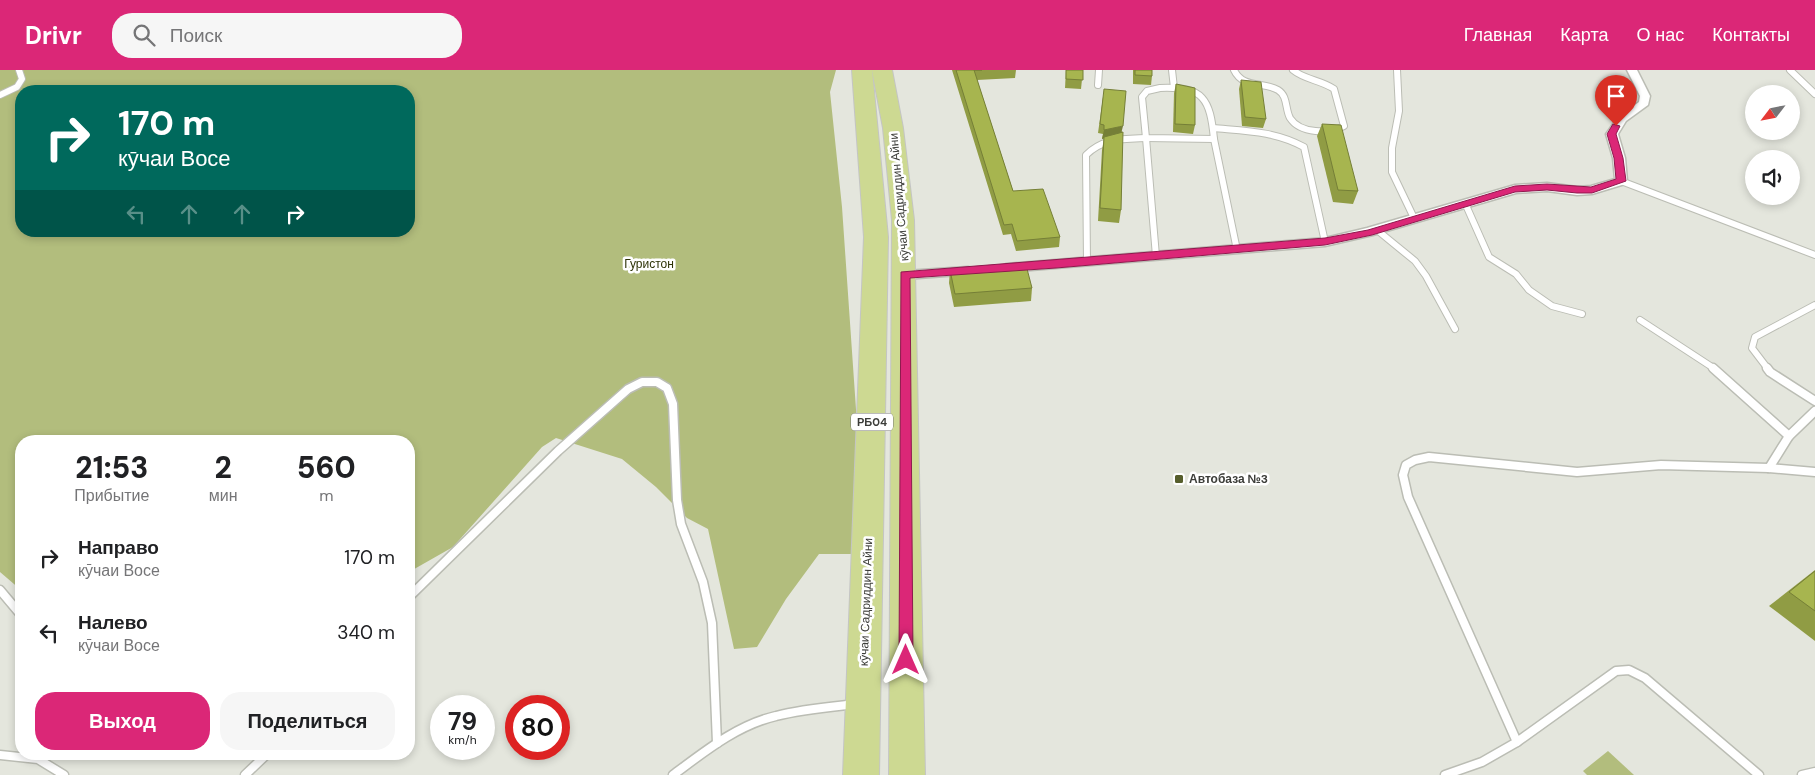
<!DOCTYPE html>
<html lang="ru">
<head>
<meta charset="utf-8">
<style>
  :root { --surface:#fff; --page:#f6f6f6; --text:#202124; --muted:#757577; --accent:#db2777 }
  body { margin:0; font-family:"DM Sans",sans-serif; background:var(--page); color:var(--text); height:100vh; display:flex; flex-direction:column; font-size:19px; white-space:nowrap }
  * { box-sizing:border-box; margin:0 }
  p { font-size:16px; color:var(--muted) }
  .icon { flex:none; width:28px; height:28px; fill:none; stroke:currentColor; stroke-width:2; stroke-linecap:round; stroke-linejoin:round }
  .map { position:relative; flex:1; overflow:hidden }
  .side { position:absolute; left:15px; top:365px; width:400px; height:325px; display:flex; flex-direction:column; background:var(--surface); border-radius:20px; box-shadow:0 2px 8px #0003 }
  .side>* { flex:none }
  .hud { position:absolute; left:15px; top:15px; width:400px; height:152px; border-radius:20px; box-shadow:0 2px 8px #0003; background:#00695c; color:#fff; overflow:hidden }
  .needle { width:32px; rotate:238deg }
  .tools { position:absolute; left:1745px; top:15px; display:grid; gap:10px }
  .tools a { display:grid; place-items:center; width:55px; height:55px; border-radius:50%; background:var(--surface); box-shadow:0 2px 8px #0003; font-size:25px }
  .speed { position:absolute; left:430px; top:625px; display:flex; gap:10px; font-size:25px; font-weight:700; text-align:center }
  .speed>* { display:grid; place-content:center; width:65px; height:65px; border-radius:50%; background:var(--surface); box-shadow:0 2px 8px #0003; line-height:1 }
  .speed small { font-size:12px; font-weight:400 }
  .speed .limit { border:8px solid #d22; background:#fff; color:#111 }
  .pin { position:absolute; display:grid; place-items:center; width:42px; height:42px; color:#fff; margin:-51px -21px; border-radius:50% 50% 50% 0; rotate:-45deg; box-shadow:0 0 5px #0007 }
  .pin .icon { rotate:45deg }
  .me { position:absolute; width:55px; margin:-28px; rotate:0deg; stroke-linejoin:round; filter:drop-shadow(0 0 4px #0008) }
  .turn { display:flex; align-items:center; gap:18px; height:105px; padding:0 20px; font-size:22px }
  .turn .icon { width:65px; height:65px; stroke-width:2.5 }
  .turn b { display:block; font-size:35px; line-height:42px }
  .lanes { display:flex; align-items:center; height:48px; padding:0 20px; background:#0003; justify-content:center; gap:25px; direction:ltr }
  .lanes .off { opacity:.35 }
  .eta { display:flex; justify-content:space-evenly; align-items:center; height:85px; text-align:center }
  .eta b { font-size:30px; font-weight:800; line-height:35px }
  .cta { display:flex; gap:10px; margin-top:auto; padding:10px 20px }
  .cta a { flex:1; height:58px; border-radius:20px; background:var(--accent); color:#fff; font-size:20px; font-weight:800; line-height:58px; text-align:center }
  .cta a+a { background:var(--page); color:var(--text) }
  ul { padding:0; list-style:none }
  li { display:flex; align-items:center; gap:15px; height:75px; padding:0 20px }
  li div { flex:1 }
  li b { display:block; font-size:19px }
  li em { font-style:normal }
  header { display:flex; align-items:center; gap:30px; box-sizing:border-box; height:70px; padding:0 25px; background:var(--accent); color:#fff }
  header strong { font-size:24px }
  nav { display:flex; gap:28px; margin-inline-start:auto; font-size:18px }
  .search { width:350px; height:45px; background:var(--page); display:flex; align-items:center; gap:12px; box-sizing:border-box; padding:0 18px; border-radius:20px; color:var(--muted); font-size:19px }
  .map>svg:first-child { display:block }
  .green { fill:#b2bd7d; fill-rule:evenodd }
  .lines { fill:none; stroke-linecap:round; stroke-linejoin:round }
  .lane-far1-casing { stroke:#bbbdb4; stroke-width:8 }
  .lane-casing { stroke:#bbbdb4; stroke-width:11 }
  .street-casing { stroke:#bbbdb4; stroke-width:3 }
  .highway-casing { stroke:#c4c5c4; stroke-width:2 }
  .lane-far1 { stroke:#fff; stroke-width:6 }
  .lane { stroke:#fff; stroke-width:8 }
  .street { fill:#fff; fill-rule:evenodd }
  .highway { fill:#cdd992; fill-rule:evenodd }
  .wall { fill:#909c44 }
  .shaded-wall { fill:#757f37 }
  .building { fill:#a7b54f; stroke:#757f37 }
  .route { fill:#db2777; stroke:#8e194d }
  .poi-dot { fill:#565e2c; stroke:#fff; stroke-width:2 }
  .labels { text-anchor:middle; stroke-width:5; stroke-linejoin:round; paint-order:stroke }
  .shield { fill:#fff; stroke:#767774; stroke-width:1 }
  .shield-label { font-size:11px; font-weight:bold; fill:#3c3d39 }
  .street-label { font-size:12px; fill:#3c3d39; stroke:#fff }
  .park-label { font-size:12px; fill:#2d3306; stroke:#fff }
  .poi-label { font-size:12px; font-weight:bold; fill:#3c3d39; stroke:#fff; text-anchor:start }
</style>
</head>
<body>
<header>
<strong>Drivr</strong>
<div class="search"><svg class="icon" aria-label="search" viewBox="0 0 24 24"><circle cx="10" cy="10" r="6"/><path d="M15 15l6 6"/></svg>Поиск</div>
<nav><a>Главная</a><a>Карта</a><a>О нас</a><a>Контакты</a></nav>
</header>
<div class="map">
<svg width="1815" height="705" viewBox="0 0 1815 705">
  <rect width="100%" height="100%" fill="#e4e6dd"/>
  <g class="green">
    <path d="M0,0H836L830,22L842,137L866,484H819L786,529L757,577L734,579L708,459L687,448L656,417L622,389L556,368L542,377L453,477L409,502V371H21V520L0,502ZM21,21H409V161H21Z"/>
    <polygon points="1608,681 1634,705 1587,705 1583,701"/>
  </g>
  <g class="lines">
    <defs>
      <g id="lane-far1">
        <polyline points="1172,0 1174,18"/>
        <path d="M1234,0C1243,19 1263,11 1278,20C1288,26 1285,39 1290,48C1300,64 1330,64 1344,56L1334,19C1321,10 1305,10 1293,0"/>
        <polyline points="1397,0 1399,41 1392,78 1392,102 1414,148"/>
        <polyline points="1790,0 1815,24"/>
        <polyline points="1098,15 1099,0"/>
        <path d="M1160,18C1204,16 1210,29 1214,69L1146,68L1142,27L1147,21Z"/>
        <polyline points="0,25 17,17 22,9 19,0"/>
        <path d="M1213,58C1245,61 1275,61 1304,77L1325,172"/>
        <polyline points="1146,68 1156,186"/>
        <polyline points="1214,69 1237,180"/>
        <polyline points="1621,111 1815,185"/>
        <polyline points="1465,133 1489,187 1516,204 1529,220 1552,236 1582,244"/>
        <polyline points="1377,160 1415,191 1426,206 1455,259"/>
        <path d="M1087,192L1086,85C1103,68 1123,69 1146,68"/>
        <polyline points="1640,250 1715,299"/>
        <polyline points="1768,299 1752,278 1755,267 1815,235"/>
      </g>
      <g id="lane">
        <polyline points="1713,298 1789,366"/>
        <polyline points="1767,298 1770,302 1815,331"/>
        <polyline points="1769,398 1789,366 1815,341"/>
        <polyline points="0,520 21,545"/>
        <polyline points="409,527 558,381 628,319 642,312 657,312 667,318 673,334 677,430 681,454 703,512 712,553 717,673"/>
        <polyline points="1517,672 1616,601 1629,600 1645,608 1759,705"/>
        <polyline points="191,684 199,684"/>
        <polyline points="0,685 38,689 64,705"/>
        <polyline points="245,705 267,684"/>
        <path d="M673,705C704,682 737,655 776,646C802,639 829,637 856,634"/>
        <polyline points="1445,705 1482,692 1517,672 1408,427 1403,405 1406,395 1415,390 1429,387 1577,402 1661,395 1769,398 1815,402"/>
        <polyline points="1802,705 1815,702"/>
      </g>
      <g id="street">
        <polygon points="1627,0 1637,0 1650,26 1648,35 1626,51 1618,64 1625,88 1627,111 1625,114 1592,124 1577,125 1547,121 1516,123 1373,165 1325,176 1006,202 999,198 1006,194 1325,168 1367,158 1515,115 1547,113 1577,117 1591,116 1615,109 1613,88 1606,64 1618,47 1639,32 1640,26"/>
        <polygon points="968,197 973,198 975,201 973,204 905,209 900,208 898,205 900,202 905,201"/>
      </g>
      <g id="highway">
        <polygon points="852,0 872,0 888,167 879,705 843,705 864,167"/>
        <polygon points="872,0 892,0 903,58 914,150 925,705 889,705 892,150 883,58"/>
      </g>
    </defs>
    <use href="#lane-far1" class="lane-far1-casing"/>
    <use href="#lane" class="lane-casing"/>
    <use href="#street" class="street-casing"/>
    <use href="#highway" class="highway-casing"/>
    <use href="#lane-far1" class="lane-far1"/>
    <use href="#lane" class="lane"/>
    <use href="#street" class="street"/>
    <use href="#highway" class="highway"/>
  </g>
  <g class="wall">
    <polygon points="952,0 1016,0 1015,8 977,10 1013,121 1060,167 1059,177 1016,181 1011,164 1003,165"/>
    <polygon points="1066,0 1083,0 1081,19 1065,18"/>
    <polygon points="1133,0 1152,0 1152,6 1151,15 1133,14"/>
    <polygon points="1241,10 1266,49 1263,58 1242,56 1239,19"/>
    <polygon points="1176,14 1195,55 1193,64 1173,62 1174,23"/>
    <polygon points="1103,27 1122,62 1121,140 1119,153 1098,151 1102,80 1104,68 1102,69 1103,64 1098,63"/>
    <polygon points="1322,54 1358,121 1353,134 1333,132 1317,66"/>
    <polygon points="950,200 1032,218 1031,231 954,237 949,213"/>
    <polygon points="1815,500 1815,571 1769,536"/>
  </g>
  <polygon class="shaded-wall" points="1123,56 1121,64 1102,69 1104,60"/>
  <g class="building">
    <polygon points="956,0 982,0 974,0 1013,121 1043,119 1060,167 1017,171 1012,154 1004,155"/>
    <polygon points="1066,0 1083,0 1083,10 1066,9"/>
    <polygon points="1135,0 1152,0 1152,6 1135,5"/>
    <polygon points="1241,10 1261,12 1266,49 1245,47"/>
    <polygon points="1176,14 1195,18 1195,55 1175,54"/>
    <polygon points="1104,19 1126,21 1123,56 1104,60 1104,55 1100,54"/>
    <polygon points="1322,54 1341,55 1358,121 1338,120"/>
    <polygon points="1123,62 1121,140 1100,138 1104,67"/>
    <polygon points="1026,195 1032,218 955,224 950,200"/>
    <polygon points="1815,501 1815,541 1789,522"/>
  </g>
  <polygon class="route" points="1613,54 1620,56 1616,64 1623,88 1626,111 1592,123 1577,123 1547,120 1515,122 1372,165 1325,175 1056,198 910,208 913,590 911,594 906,596 901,594 899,590 901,202 1325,168 1368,160 1515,116 1547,114 1591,117 1616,109 1614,88 1607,64"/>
  <rect class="poi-dot" x="1174" y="404" width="10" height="10" rx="2.5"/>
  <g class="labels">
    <rect class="shield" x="851" y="343.5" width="42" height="17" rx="4"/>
    <g class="shield-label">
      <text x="872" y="356">РБ04</text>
    </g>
    <g class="street-label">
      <text transform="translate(899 127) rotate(-95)" y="4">кӯчаи Садриддин Айни</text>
      <text transform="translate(866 532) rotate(-88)" y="4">кӯчаи Садриддин Айни</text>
    </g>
    <g class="park-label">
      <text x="649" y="198">Гуристон</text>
    </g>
    <g class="poi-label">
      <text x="1189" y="413">Автобаза №3</text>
    </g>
  </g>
</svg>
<div class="tools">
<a><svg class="needle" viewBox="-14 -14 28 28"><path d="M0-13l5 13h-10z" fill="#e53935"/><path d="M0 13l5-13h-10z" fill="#757577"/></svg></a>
<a><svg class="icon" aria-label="sound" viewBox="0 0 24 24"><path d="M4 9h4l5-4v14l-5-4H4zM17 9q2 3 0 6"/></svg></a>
</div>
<div class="speed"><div>79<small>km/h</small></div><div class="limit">80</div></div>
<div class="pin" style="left:1616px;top:56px;background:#d93025"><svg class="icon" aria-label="arrive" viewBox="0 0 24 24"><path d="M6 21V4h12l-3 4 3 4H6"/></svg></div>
<svg class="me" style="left:906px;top:590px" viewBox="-20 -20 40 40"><path d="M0-17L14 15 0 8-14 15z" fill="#db2777" stroke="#fff" stroke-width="4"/></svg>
<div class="hud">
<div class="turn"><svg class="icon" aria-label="right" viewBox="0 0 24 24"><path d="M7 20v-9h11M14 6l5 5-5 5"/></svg><div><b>170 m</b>кӯчаи Восе</div></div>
<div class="lanes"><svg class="icon off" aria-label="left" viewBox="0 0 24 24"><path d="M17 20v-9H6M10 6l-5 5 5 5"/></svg><svg class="icon off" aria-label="ahead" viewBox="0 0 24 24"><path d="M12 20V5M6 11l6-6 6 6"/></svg><svg class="icon off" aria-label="ahead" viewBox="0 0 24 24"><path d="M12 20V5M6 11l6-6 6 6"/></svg><svg class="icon" aria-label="right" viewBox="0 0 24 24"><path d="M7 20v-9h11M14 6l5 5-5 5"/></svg></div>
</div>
<section class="side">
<div class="eta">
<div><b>21:53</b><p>Прибытие</p></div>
<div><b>2</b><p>мин</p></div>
<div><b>560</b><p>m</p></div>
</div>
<ul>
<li><svg class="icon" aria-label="right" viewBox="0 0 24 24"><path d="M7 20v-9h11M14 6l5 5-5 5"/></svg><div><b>Направо</b><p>кӯчаи Восе</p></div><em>170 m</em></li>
<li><svg class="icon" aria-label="left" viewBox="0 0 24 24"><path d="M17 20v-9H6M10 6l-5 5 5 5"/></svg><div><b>Налево</b><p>кӯчаи Восе</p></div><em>340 m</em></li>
</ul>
<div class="cta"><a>Выход</a><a>Поделиться</a></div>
</section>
</div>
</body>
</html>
